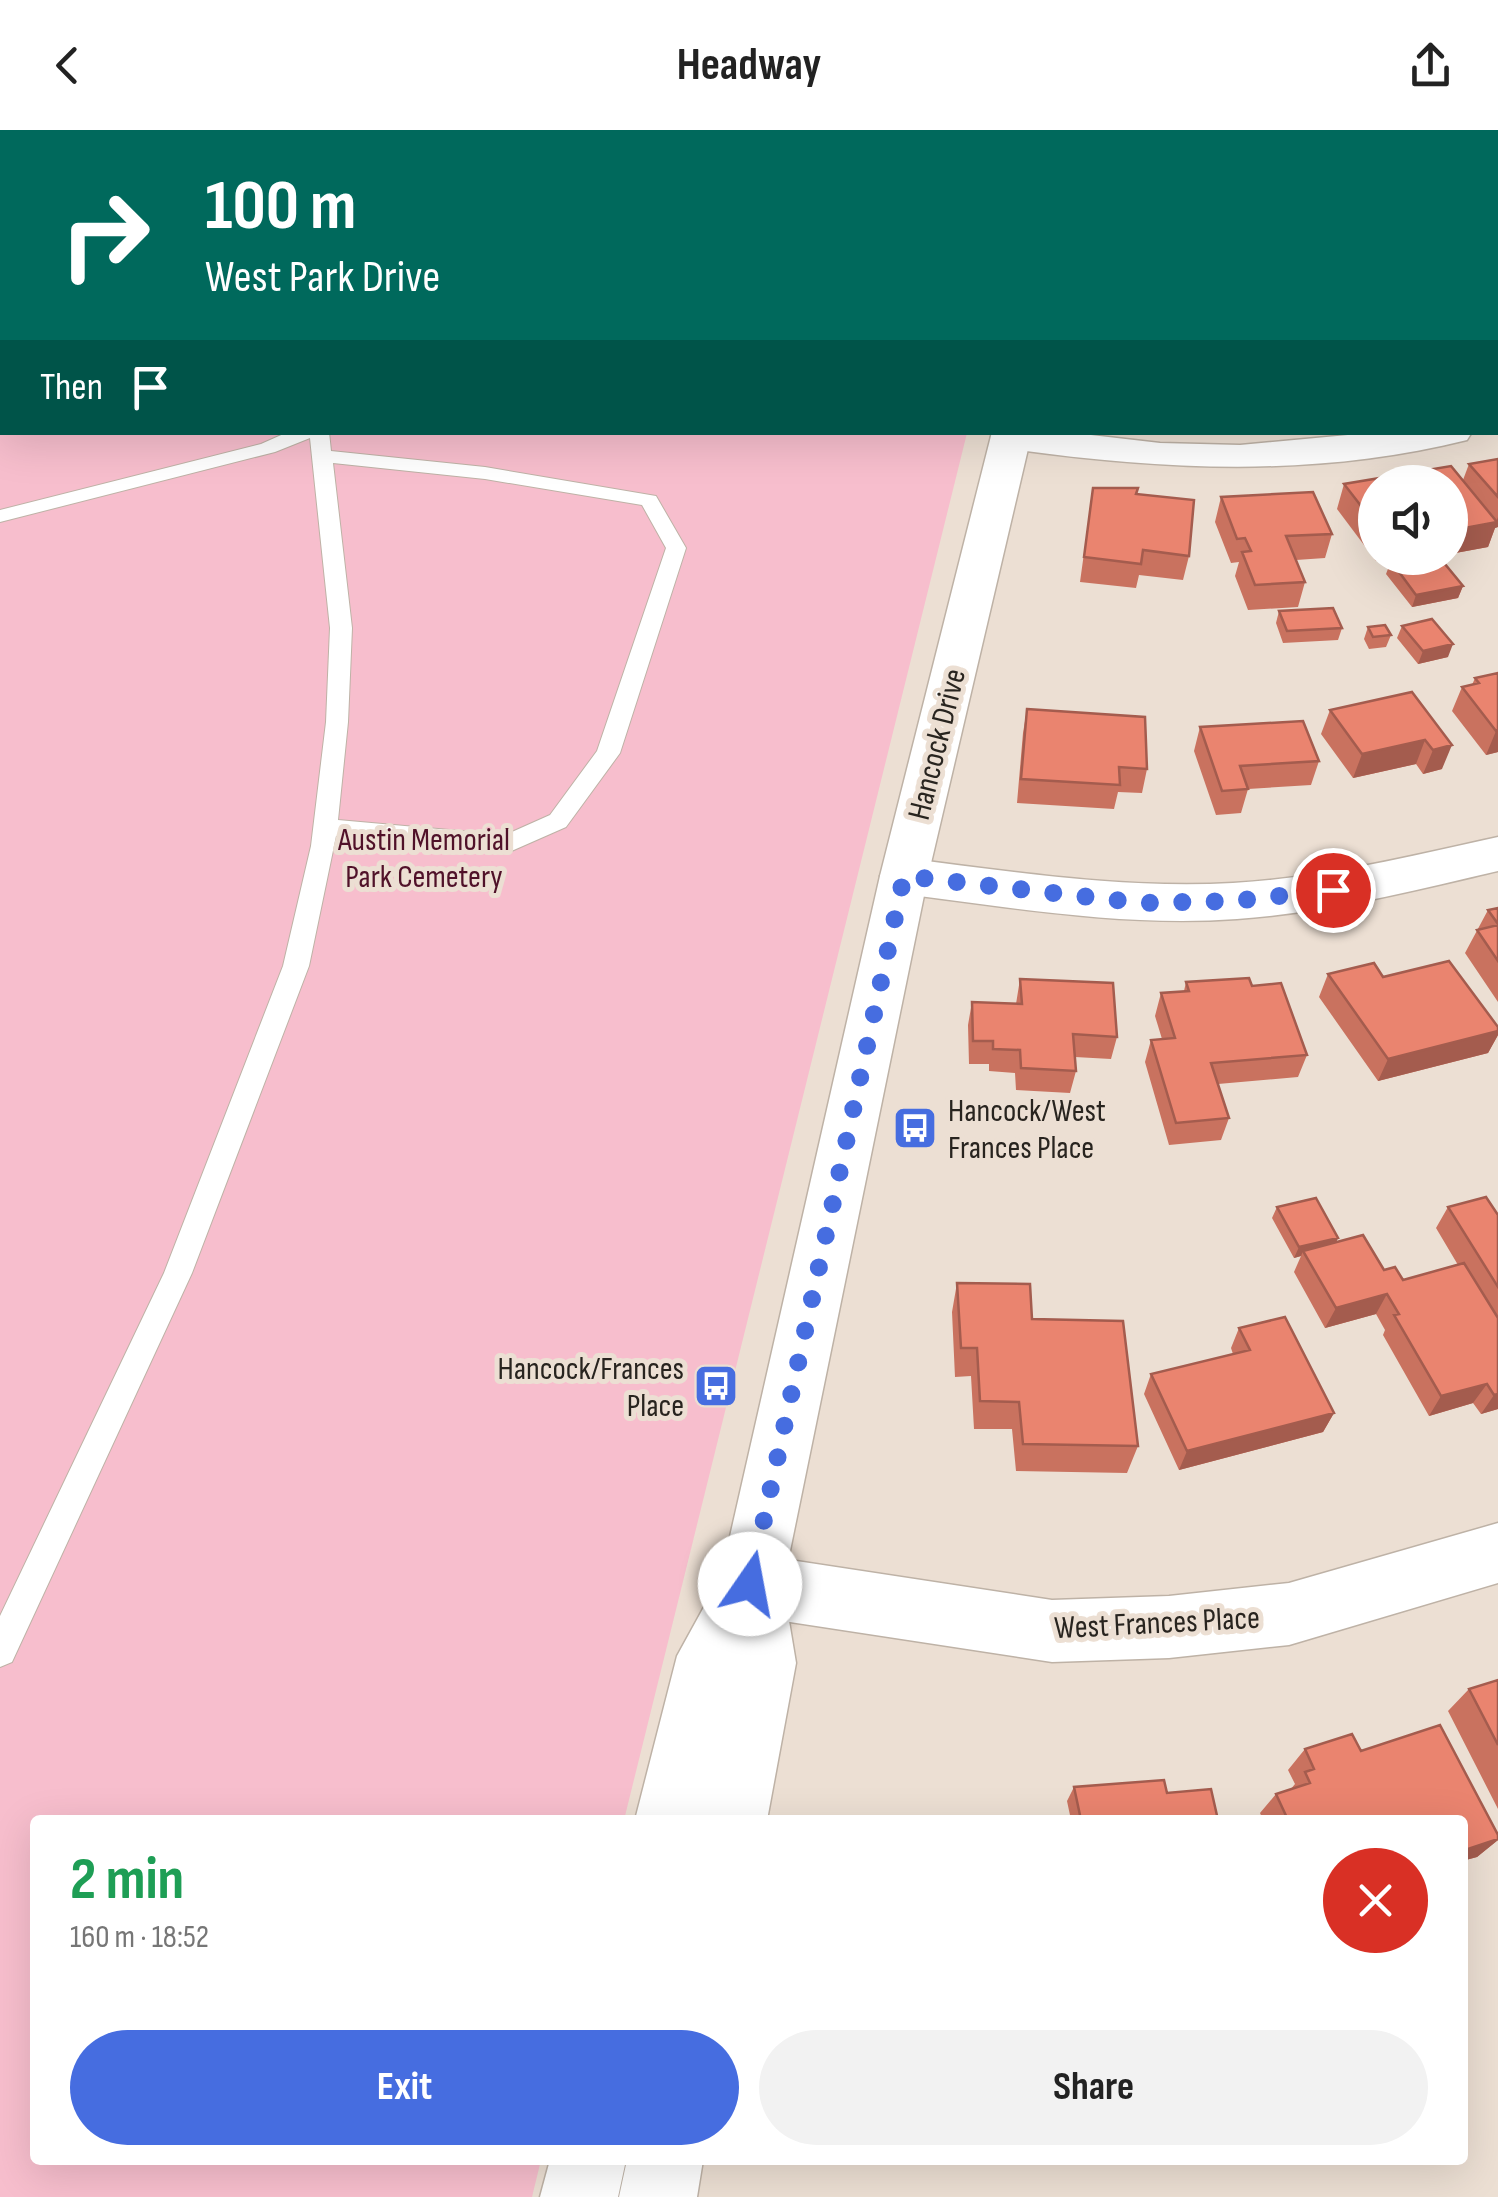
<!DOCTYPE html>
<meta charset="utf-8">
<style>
:root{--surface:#fff;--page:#f2f2f2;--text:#222;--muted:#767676;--accent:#466de0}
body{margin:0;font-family:"Sofia Sans Condensed",sans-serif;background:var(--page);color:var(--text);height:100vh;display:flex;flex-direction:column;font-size:38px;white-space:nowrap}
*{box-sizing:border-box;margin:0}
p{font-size:32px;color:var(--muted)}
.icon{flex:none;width:55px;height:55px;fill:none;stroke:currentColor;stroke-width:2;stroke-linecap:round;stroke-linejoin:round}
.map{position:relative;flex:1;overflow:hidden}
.side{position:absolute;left:30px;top:1685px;width:1438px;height:350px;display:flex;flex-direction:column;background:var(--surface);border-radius:10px;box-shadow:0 10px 40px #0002}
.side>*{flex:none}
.top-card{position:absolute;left:0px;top:0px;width:1500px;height:305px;box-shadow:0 10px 40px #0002;background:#00695c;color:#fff;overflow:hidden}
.tools{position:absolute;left:1358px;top:335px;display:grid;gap:20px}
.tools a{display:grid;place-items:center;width:110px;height:110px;border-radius:50%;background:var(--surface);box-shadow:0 10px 40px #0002;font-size:50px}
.pin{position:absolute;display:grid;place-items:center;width:85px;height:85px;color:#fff;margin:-42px;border:5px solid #fff;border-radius:50%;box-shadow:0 2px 10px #0007}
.me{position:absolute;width:110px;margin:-55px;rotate:12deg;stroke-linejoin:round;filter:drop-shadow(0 0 8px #0008)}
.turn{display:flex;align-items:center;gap:35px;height:210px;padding:0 40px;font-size:45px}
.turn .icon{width:130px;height:130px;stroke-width:2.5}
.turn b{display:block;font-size:70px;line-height:85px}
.then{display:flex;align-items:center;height:95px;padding:0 40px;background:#0003;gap:20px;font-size:38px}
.round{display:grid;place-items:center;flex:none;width:105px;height:105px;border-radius:52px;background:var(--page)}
.overview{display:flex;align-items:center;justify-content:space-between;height:170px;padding:0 40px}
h1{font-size:60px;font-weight:700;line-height:75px;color:#1e9e55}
.primary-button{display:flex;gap:20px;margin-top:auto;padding:20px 40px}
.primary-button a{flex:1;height:115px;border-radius:60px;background:var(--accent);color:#fff;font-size:40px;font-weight:700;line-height:115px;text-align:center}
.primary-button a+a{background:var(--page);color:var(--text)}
header{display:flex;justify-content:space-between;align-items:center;height:130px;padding:0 40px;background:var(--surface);font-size:45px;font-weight:700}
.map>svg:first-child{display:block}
.green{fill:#f7becd}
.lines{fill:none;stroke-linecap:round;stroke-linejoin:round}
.lane-casing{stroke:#beb2a6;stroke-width:2}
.street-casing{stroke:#beb2a6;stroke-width:3}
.secondary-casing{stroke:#beb2a6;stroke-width:3}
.lane{fill:#fff;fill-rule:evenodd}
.street{fill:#fff;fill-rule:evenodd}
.secondary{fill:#fff;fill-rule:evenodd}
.wall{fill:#c9725f}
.shaded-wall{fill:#a45c4e}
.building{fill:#ea846f;stroke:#a45c4e;stroke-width:2.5}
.route{stroke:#466de0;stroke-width:18;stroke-dasharray:0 32.4}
.labels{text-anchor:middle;stroke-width:10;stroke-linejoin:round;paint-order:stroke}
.street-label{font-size:32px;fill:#28241f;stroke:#ecdfd3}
.park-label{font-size:32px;fill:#501129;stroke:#ecdfd3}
.poi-label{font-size:32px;fill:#28241f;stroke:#ecdfd3;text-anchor:start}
</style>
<header><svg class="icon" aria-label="back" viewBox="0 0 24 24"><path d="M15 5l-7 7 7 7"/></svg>Headway<svg class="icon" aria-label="share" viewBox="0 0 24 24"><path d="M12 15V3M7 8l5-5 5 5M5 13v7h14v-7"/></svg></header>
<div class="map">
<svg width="1498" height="2067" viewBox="0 0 1498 2067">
<rect width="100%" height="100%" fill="#ecdfd3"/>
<path class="green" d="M0,0H1041L2,2V302L967,303L624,1690H35V2030H541L532,2067H0Z"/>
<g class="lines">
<defs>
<path id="lane" d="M288,302H329L331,321L485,337L656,366L686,418L620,623L566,697L507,723L336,706L309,836L192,1143L12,1532L0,1537V1486L164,1143L283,836L311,716L326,592L330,498L310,308L275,322L0,392V380L261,314ZM333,333L485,349L642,375L666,418L597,621L550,685L505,705L338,690L348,592L352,498Z"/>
<path id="street" d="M994,302H1065L1160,313L1240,315L1380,302H1472L1467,310C1315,348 1164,340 1011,319L997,315L991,307Z
M1498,707V741C1412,761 1325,783 1237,789C1125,797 1014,778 904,764L887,759L880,746L887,733L904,728C1013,742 1123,759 1233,753C1323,748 1411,726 1498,707Z
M1498,1393V1453L1289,1515L1169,1528L1052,1532L751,1486L728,1477L719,1455L728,1433L751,1424L1052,1470L1169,1466L1289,1453Z"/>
<path id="secondary" d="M1068,0H1100V2H1068Z
M992,302H1032L928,746L783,1455L796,1533L767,1690H635L677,1526L721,1446L880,746Z
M550,2030H626L618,2067H540Z
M627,2030H703L697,2067H619Z"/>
</defs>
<use href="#lane" class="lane-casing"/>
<use href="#street" class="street-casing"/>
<use href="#secondary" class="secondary-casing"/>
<use href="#lane" class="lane"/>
<use href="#street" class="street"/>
<use href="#secondary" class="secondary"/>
</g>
<path class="wall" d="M1498,329V397L1495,398L1488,417L1450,424V352H1375V428H1397L1376,431L1337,379L1344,354L1451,336L1463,350L1469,334Z
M1093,358L1136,364L1189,426L1183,450L1139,445L1136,458L1080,452Z
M1221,367L1332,404L1325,428L1296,430L1305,452L1298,477L1248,480L1235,446L1239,432L1231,433L1215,392Z
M1391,431L1463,456L1458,468L1412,477L1386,444Z
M1279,481L1342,498L1338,510L1283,513L1276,493Z
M1402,496L1448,527L1418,534L1397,508Z
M1368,497L1391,505L1386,517L1369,519L1364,509Z
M1498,543V622L1486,625L1452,581L1462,557L1472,555L1475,548Z
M1412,562L1442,639L1423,644L1416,634L1353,648L1321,604L1330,580Z
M1027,579L1147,639L1142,663L1118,662L1114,679L1017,673L1023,603Z
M1200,597L1319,631L1311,655L1248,659L1241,683L1216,685L1194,621Z
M1498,778V872L1465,823L1488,780Z
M1328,844L1383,847L1498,897V905L1488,923L1378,951L1319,867Z
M1020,849L1117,907L1111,929L1075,927L1076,941L1070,963L1016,960L1015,943L989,941V934H969L968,895L972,872L1016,874Z
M1186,852L1252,856L1307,925L1298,947L1218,954L1229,988L1221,1010L1169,1015L1145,932L1151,910L1162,909L1155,886L1161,863L1184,861Z
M1277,1077L1338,1108L1336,1112L1403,1150L1458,1135L1436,1098L1448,1077L1498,1085V1279L1481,1284L1473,1273L1429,1286L1383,1205L1385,1200L1376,1184L1325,1198L1294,1142L1301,1126L1294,1128L1272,1088Z
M957,1153L1032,1189L1138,1316L1127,1343L1016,1341L1012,1299H974L971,1246L955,1247L952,1182Z
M1239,1198L1334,1283L1323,1302L1179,1340L1144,1264L1151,1244L1233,1224L1231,1218Z
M1498,1550V1679L1448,1581L1469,1559Z
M1440,1595L1498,1705V1710L1477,1727L1462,1731V1690H1263L1260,1683L1276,1664L1290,1660L1295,1654L1288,1640L1305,1619L1352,1604L1361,1621Z
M1074,1657L1167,1663L1218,1690H1071L1067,1671Z"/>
<path class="shaded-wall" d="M1498,387V397L1495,398L1488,417L1450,424V410L1454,400L1496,392Z
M1377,428H1397L1376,431Z
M1463,456L1458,468L1412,477L1416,465Z
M1453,514L1448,527L1418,534L1423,521Z
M1498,600V622L1486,625L1496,601Z
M1425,610L1416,634L1353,648L1362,624Z
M1452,615L1442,639L1423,644L1433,620Z
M1498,901V905L1488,923L1378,951L1388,929Z
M1338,1108L1333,1119L1303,1121L1301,1126L1294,1128L1299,1117Z
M1387,1164L1376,1184L1325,1198L1336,1178Z
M1487,1254L1473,1273L1429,1286L1441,1266Z
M1498,1264V1279L1481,1284L1494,1265Z
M1334,1283L1323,1302L1179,1340L1187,1321Z
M1498,1710L1477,1727L1462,1731V1721Z"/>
<path class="building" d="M1498,329V367L1469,334Z
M1451,336L1497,392L1454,400L1450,396V352H1375V394L1344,354Z
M1093,358H1138L1136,364L1194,370L1189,426L1143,420L1141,434L1084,427Z
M1313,362L1332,404L1286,406L1305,452L1255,455L1242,422L1251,421L1245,408L1237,409L1221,367Z
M1412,428H1440L1463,456L1416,465L1391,431Z
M1333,478L1342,498L1287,501L1279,481Z
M1432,489L1453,514L1423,521L1402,496Z
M1385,495L1391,505L1373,507L1368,497Z
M1498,543V600L1496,601L1462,557L1479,553L1475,548Z
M1412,562L1452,615L1433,620L1425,610L1362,624L1330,580Z
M1027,579L1145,587L1147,639L1119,637L1120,655L1021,649Z
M1303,591L1319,631L1240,636L1248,659L1222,661L1200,597Z
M1498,778V794L1488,780Z
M1498,795V831L1477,800Z
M1449,831L1498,897V901L1388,929L1328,844L1374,833L1383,847Z
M1249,848L1252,856L1281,853L1307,925L1211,933L1229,988L1176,993L1151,910L1175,908L1161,863L1189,861L1186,852Z
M1020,849L1113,853L1117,907L1073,904L1076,941L1021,938L1020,920L993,919V911H973L972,872L1022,874Z
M1486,1067L1498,1085V1157L1448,1077Z
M1316,1068L1338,1108L1299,1117L1277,1077Z
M1363,1105L1384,1140L1395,1137L1403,1150L1464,1133L1498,1188V1264L1494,1265L1487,1254L1441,1266L1394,1185L1399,1184L1387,1164L1336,1178L1303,1121Z
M957,1153L1030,1154L1032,1189L1123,1191L1138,1316L1023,1314L1019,1272L980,1271L977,1218H961Z
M1285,1187L1334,1283L1187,1321L1151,1244L1250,1220L1239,1198Z
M1498,1550V1615L1469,1559Z
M1440,1595L1498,1705V1709L1462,1721V1690H1288L1276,1664L1310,1653L1305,1642L1314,1639L1305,1619L1352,1604L1361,1621Z
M1164,1650L1167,1663L1211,1659L1218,1690H1081L1074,1657Z"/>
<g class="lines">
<path class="route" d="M750,1454L904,746L1142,773L1234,771L1333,760"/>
</g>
<defs>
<symbol id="bus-square" viewBox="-11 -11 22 22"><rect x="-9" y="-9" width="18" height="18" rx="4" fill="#466de0" stroke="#ecdfd3"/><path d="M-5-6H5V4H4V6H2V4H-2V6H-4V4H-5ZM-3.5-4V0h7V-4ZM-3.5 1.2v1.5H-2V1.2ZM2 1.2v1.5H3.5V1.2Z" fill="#fff"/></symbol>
</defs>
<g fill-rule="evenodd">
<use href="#bus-square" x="890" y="973" width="50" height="50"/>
<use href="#bus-square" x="691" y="1231" width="50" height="50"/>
</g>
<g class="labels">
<g class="street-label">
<text transform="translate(936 614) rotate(-76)" y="11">Hancock Drive</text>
<text transform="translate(1157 1492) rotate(-3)" y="11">West Frances Place</text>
</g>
<g class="park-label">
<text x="424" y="720">Austin Memorial<tspan x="424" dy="37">Park Cemetery</tspan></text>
</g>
<g class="poi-label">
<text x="948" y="991">Hancock/West<tspan x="948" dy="37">Frances Place</tspan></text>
<text x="684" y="1249" text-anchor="end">Hancock/Frances<tspan x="684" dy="37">Place</tspan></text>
</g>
</g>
</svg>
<div class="tools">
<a><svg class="icon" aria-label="sound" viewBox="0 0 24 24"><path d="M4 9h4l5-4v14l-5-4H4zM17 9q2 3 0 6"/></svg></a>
</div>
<div class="pin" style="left:1333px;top:760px;background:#d93025"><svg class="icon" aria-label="arrive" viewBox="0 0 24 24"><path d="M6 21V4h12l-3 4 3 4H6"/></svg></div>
<svg class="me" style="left:750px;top:1454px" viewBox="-20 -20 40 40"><circle r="19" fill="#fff"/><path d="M0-13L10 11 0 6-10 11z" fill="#466de0"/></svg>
<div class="top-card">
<div class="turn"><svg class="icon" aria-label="right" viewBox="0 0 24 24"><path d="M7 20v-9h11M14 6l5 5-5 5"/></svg><div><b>100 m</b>West Park Drive</div></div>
<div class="then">Then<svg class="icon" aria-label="arrive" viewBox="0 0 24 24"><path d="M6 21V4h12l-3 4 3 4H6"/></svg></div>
</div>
<section class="side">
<div class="overview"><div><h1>2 min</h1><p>160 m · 18:52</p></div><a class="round" style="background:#d93025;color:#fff"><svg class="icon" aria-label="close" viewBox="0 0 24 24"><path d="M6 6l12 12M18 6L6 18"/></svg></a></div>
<div class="primary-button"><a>Exit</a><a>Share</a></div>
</section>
</div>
